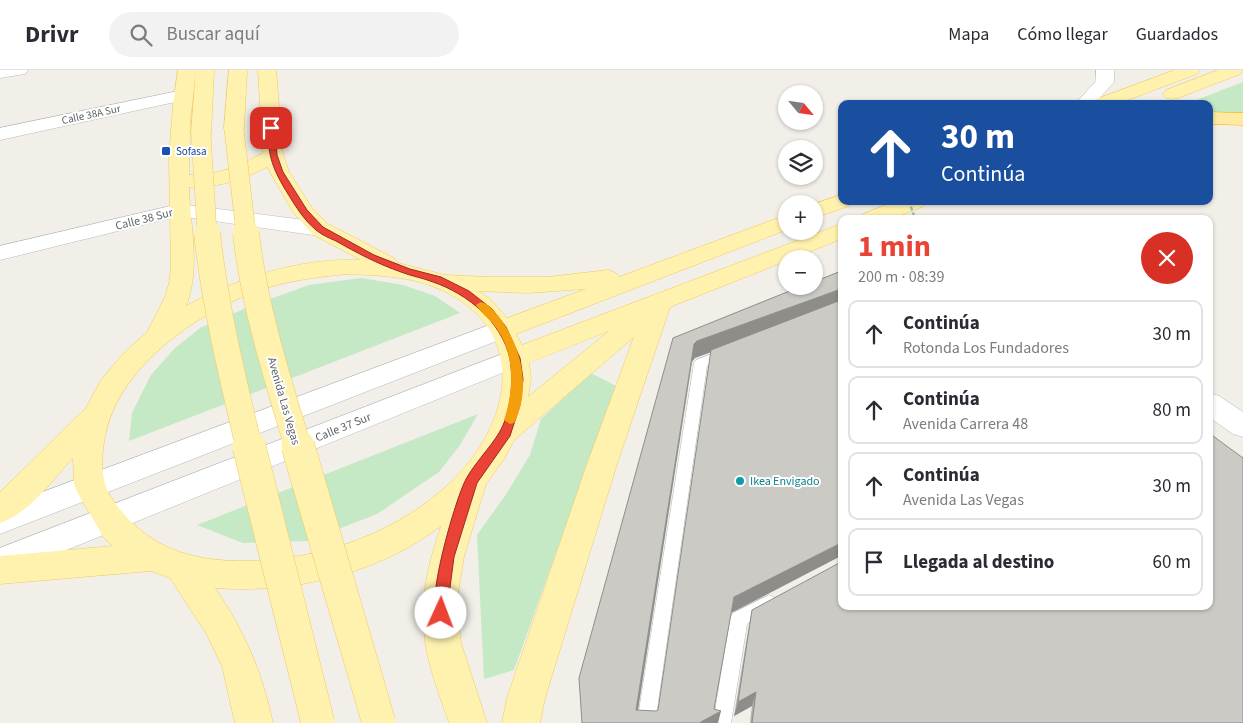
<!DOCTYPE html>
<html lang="es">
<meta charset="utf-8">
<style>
:root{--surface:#fff;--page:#f2f2f3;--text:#2b2b33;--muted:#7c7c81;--line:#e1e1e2;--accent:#ea4335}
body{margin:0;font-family:"Source Sans 3",sans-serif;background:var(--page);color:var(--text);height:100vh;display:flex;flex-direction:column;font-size:19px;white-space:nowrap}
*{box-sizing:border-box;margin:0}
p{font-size:16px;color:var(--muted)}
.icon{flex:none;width:28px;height:28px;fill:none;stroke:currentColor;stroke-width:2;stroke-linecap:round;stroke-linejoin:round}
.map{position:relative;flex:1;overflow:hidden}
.details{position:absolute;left:838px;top:145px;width:375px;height:395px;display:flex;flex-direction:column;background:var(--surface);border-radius:10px;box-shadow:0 1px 4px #0004}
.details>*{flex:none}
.top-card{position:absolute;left:838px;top:30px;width:375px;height:105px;border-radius:10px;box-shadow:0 1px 4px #0004;background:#1a4fa0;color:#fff;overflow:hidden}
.needle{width:32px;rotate:119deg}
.fabs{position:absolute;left:778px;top:15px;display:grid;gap:10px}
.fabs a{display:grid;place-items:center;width:45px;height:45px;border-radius:50%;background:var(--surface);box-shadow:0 1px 4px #0004;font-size:25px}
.pin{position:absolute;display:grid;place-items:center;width:42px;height:42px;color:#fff;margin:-21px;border-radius:10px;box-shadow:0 2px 8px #0006}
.me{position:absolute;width:55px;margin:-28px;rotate:2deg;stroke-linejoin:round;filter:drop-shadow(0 0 4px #0008)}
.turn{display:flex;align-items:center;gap:18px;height:105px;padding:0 20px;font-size:22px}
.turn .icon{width:65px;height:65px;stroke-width:2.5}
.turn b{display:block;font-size:35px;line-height:42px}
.round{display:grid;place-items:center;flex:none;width:52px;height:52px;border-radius:26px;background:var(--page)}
.summary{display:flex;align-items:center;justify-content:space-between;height:85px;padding:0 20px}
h1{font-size:30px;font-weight:700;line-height:38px;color:var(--accent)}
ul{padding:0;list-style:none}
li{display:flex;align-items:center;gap:15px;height:68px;margin:0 10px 8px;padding:0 10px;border:2px solid var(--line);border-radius:10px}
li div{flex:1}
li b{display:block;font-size:19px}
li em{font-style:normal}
header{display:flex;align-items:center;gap:30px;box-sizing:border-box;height:70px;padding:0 25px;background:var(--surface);border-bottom:1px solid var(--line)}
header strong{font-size:24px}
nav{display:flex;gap:28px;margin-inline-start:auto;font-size:18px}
.search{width:350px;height:45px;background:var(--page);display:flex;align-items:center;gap:12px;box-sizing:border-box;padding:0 18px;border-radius:28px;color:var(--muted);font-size:19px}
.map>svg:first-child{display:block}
.green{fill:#c5e8c5}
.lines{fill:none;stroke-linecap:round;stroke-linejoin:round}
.service-casing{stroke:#b5b8bc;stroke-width:1}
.minor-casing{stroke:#b5b8bc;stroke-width:1}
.tertiary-casing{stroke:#b5b8bc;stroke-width:1}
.secondary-casing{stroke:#b6babf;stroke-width:1}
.primary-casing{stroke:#f2c960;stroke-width:1}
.trunk-casing{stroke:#f9ab00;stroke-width:1}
.service{fill:#fff;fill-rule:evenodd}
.minor{fill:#fff;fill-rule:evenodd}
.tertiary{fill:#fff;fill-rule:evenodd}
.secondary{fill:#fff;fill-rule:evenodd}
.primary{fill:#fff2af;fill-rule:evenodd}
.trunk{fill:#feeaa1;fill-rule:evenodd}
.primary-bridge-far2-casing{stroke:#f2c960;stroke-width:20;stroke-linecap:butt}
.primary-bridge-far1-casing{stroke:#f2c960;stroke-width:27;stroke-linecap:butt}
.primary-bridge-casing{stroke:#f2c960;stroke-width:34;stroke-linecap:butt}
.path-bridge{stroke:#9cc7a9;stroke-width:2.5;stroke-dasharray:4 2;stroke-linecap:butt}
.primary-bridge-far2{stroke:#fff2af;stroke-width:19}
.primary-bridge-far1{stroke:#fff2af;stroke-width:26}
.primary-bridge{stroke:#fff2af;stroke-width:33}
.wall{fill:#afaea9}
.shaded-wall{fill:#8f8d8a}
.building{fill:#cccac5;stroke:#8f8d8a}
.route{fill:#ea4335;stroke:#982c22}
.slow{fill:#f59e0b}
.transit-dot{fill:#1a4fb4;stroke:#fff;stroke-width:2}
.culture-dot{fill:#0f9aa8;stroke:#fff;stroke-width:2}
.labels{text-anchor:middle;stroke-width:4;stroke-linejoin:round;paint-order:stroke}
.far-street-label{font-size:11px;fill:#5f6368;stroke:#fff}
.far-transit-label{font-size:11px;fill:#164399;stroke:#fff;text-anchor:start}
.street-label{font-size:12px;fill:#5f6368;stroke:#fff}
.culture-label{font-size:12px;fill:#0d838f;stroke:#fff;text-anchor:start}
</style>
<header>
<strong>Drivr</strong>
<div class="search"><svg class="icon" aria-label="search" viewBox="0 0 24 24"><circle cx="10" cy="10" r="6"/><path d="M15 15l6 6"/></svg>Buscar aquí</div>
<nav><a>Mapa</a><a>Cómo llegar</a><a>Guardados</a></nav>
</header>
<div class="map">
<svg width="1243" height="653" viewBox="0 0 1243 653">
<rect width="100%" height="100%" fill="#f1efe8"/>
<path class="green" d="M1243,12V45L1209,44V34H1186Z
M361,208L403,215L435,226L460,243L129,371L132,343L151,305L174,279L200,258L253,235L309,215Z
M591,303L616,316L514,600L484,609L477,465L507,423L530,385L541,349Z
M478,344L460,375L439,402L377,444L307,471L243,473L197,455Z"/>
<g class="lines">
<defs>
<path id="service" d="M727,278L732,280L734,283L732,286L707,296L655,653H637L694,293L696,290Z
M769,525L775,528L778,533L775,538L747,554L731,653H713L730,549L733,543Z"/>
<path id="minor" d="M0,0H28L25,4L0,8Z
M1096,0H1114V12L1094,34H1075L1096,11Z
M1209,323L1219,326L1243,342V367L1233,364L1209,347Z"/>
<path id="tertiary" d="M183,20L189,21L192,25L189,29L0,70V58Z
M503,250L512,253L516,259L512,265L0,464V438Z"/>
<path id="secondary" d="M179,134L320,152L328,154L331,159L328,164L320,166L179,146L0,190V176Z
M515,279L524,282L528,288L524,294L0,507V478Z"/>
<path id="primary" d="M178,0H196L190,53L189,105C216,106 239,96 263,83L258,0H276L283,85L289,102L312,138L328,154L394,188L398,193L445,205L489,207H548L608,200L616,203L619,207L786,145V160L516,264L522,275L841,154V169L791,189H786V191L670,237L617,394L545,628L540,653H502L507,628L587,394L634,267L514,370L504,389L486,414L464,486L458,523L457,542L461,573L487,653H449C439,623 426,592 424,561C420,525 430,489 441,456C377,504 294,524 215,518C245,562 262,602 273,653H235L222,596L206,563L170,508L151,501L0,514V486L113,476L104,468L77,422L74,414L73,388C52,410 30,443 0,453V422L86,338L101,310L123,284L147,262L164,229L169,214L171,198L169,88L173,35ZM267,97L293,142L312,164L361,190C300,188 239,207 186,236C201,198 190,157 189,117C217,118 243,110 267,97ZM346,204C375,205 405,206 432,216C529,254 516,347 453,410C400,462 324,489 250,491C192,492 147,479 113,430C99,411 101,384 106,362C121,294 202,239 266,218C292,210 319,207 346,204ZM586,219L507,248L490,229L478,221L528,223ZM609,261L528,327L531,309L529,293Z
M196,0H214L211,64L208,68L201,70L194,68L191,64Z
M229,0H247L244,59L241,63L234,65L227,63L224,59Z
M1175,0H1200L1197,4L1117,34H1091L1094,30Z
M1218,0H1243L1240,4L1178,28L1172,29L1166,28L1163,24L1166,20Z
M841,125V131H851L849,136L814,148V134Z
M896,131H926L924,136L891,149H860L863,144Z"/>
<path id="trunk" d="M1209,42L1243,43V55L1209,54Z"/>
</defs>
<use href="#service" class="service-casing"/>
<use href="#minor" class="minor-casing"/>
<use href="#tertiary" class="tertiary-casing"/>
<use href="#secondary" class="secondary-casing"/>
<use href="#primary" class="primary-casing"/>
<use href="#trunk" class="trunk-casing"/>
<use href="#service" class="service"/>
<use href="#minor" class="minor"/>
<use href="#tertiary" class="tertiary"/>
<use href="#secondary" class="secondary"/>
<use href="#primary" class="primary"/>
<use href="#trunk" class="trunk"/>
<defs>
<path id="primary-bridge-far2" d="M234,59L246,164
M201,64L207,164"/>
<path id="primary-bridge-far1" d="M207,163C215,236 232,306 249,377
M246,163C254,236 277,307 298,377"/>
<path id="primary-bridge" d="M249,376L318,653
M298,376L379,653"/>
</defs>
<use href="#primary-bridge-far2" class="primary-bridge-far2-casing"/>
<use href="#primary-bridge-far1" class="primary-bridge-far1-casing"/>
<use href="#primary-bridge" class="primary-bridge-casing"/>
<path class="path-bridge" d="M909,131L915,149"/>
<use href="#primary-bridge-far2" class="primary-bridge-far2"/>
<use href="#primary-bridge-far1" class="primary-bridge-far1"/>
<use href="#primary-bridge" class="primary-bridge"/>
</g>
<path class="wall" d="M752,540L1243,653H750L752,636L734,646L749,555Z"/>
<path class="shaded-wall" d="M841,219V235L695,288L692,292L636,653V640L694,274L697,271Z
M841,473V486L731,543L734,527Z
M756,622L752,636L734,646L738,632Z
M721,641L718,653H699Z"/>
<path class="building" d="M841,201V219L697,271L694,274L636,640L656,641L658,640L711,280L841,230V473L734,527L714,639L721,641L699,653H582L579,608L673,268L802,216H814V212Z
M1209,363L1243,388V653H752L756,622L738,632L752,540L841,492V536H1209Z"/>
<path class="route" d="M271,55L275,58L277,85L283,102L307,140L323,157L374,185L410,199L441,207L469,221L492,239L506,257L520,288L523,309L520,335L510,366L477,413L454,487L446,548L441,550L436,548C427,528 455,430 466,409C475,393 489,379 499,363C511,343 514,312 510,289C502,252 468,224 433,212C423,208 411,206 401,202C378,194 357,183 336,171C329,168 322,165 316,160C304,150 296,137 288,124C272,98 269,88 267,58Z"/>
<path class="slow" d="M481,232C489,234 494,241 499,247C521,275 532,319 514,353L510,354L504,350C514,320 515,285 497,259C491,250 482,244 476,235Z"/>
<rect class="transit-dot" x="161" y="76" width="10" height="10" rx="2.5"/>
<circle class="culture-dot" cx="740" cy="411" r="5"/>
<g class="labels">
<g class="far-street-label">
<text transform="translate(91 44) rotate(-12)" y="4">Calle 38A Sur</text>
</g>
<g class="far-transit-label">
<text x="176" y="85">Sofasa</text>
</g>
<g class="street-label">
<text transform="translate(144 149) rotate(-14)" y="4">Calle 38 Sur</text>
<text transform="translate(284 331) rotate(74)" y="4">Avenida Las Vegas</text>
<text transform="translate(343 357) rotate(-22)" y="4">Calle 37 Sur</text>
</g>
<g class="culture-label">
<text x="750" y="415">Ikea Envigado</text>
</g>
</g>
</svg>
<div class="fabs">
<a><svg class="needle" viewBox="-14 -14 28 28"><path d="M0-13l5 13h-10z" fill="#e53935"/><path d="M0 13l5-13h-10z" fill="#7c7c81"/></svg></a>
<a><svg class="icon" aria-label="layers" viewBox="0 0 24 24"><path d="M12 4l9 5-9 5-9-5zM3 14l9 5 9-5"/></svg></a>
<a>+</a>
<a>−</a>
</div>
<div class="pin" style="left:271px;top:58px;background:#d93025"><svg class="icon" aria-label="arrive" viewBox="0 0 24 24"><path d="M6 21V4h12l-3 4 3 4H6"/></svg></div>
<svg class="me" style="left:441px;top:543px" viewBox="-20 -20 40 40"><circle r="19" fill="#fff"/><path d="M0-13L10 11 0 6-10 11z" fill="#ea4335"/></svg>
<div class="top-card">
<div class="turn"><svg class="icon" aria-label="ahead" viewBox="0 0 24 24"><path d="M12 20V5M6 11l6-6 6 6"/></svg><div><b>30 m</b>Continúa</div></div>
</div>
<section class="details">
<div class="summary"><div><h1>1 min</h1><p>200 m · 08:39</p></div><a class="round" style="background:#d93025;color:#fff"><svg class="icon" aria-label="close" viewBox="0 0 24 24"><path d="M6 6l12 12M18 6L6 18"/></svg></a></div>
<ul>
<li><svg class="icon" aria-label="ahead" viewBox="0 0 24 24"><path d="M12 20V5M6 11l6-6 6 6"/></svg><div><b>Continúa</b><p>Rotonda Los Fundadores</p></div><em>30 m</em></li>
<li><svg class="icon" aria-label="ahead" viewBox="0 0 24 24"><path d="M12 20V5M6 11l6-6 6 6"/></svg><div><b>Continúa</b><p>Avenida Carrera 48</p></div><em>80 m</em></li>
<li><svg class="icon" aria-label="ahead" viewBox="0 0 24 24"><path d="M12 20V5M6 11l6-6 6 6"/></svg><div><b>Continúa</b><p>Avenida Las Vegas</p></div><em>30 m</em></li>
<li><svg class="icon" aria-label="arrive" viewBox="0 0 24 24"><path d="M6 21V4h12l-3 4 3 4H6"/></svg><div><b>Llegada al destino</b></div><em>60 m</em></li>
</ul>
</section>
</div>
